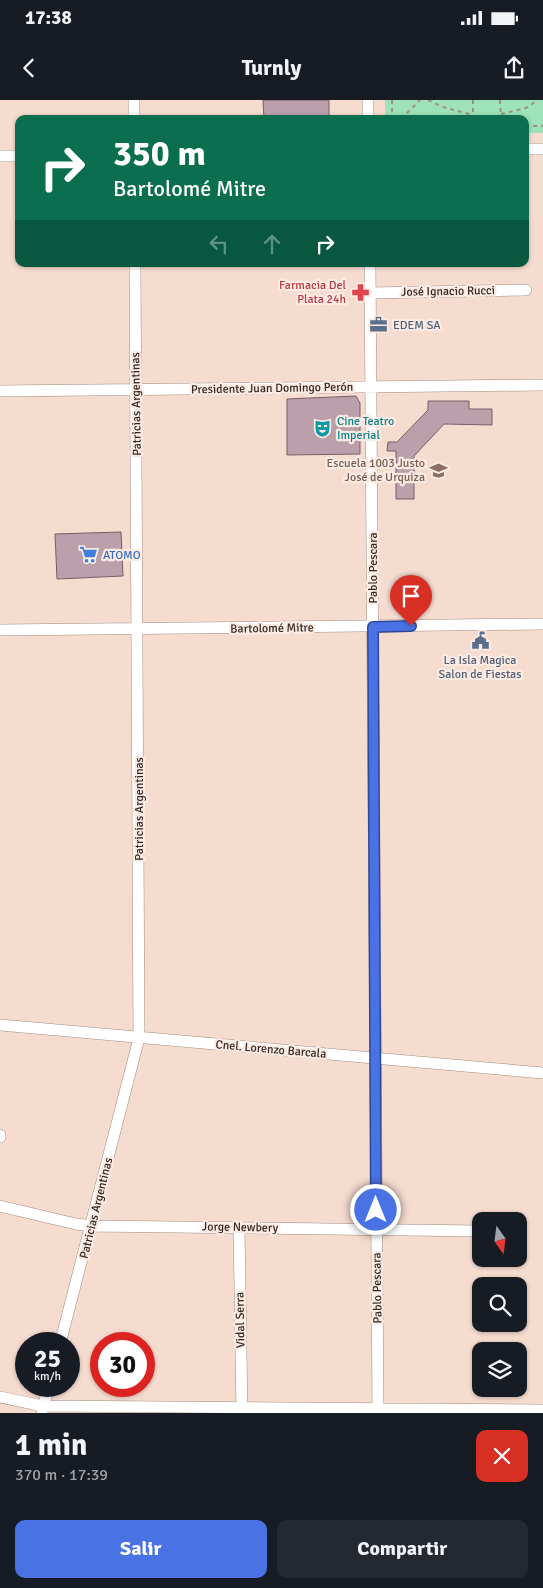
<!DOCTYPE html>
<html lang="es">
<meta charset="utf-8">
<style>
:root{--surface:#171b24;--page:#242831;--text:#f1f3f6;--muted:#9ea1a6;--accent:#4972e5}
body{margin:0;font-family:Signika,sans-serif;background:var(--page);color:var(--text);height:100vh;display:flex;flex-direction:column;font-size:19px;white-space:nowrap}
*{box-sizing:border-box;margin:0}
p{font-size:16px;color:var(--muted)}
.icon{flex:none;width:28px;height:28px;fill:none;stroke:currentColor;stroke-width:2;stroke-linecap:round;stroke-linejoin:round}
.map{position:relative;height:1313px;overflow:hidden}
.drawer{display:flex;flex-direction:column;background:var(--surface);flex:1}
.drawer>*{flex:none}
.hud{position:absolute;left:15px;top:15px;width:514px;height:152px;border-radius:10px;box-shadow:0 1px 4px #0004;background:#0b6e4f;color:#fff;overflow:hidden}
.needle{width:32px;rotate:166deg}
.buttons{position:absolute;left:472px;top:1112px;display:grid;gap:10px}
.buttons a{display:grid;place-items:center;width:55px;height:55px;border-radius:10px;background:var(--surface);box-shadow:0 1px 4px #0004;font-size:25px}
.speed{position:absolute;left:15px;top:1232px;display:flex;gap:10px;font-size:25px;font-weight:700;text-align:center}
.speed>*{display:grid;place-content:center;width:65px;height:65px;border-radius:50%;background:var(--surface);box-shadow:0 1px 4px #0004;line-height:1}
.speed small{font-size:12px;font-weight:400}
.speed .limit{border:8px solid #d22;background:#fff;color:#111}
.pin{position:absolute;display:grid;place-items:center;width:42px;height:42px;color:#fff;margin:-51px -21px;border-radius:50% 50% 50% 0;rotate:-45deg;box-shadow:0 0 5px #0007}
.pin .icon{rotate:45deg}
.me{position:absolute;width:55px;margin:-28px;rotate:0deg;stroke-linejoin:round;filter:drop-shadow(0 0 4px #0008)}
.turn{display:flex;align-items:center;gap:18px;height:105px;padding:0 15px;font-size:22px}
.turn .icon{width:65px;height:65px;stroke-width:2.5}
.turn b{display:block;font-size:35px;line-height:42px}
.lanes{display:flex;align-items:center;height:48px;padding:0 15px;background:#0003;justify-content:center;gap:25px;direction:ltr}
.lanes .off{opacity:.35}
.round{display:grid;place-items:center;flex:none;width:52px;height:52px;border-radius:10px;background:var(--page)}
.head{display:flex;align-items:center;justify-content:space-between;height:85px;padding:0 15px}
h1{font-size:30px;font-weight:700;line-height:38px}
.button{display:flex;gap:10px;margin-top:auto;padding:10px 15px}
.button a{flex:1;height:58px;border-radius:10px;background:var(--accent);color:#fff;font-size:20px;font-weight:700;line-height:58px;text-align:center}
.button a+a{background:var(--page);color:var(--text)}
.status{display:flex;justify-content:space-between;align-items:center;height:35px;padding:0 25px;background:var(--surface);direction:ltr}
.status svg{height:14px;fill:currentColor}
header{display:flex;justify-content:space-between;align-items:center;height:65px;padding:0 15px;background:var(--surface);font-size:22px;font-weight:700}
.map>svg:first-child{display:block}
.green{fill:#9de2b9}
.building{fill:#bba0ab;stroke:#765e68}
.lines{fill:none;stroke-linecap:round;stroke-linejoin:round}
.minor-casing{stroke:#a48b80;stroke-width:12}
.path{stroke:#a18e85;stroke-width:2;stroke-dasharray:4 4;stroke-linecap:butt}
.minor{stroke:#fff;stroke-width:11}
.route-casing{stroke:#2f4a95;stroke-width:12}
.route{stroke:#4972e5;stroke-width:9}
.labels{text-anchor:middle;stroke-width:4.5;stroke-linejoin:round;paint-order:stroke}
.health-label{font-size:12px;fill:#be3a42;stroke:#fbebe3;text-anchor:end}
.street-label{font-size:12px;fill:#312722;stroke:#fbebe3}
.service-label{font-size:12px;fill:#4e5e75;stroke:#fbebe3;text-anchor:start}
.culture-label{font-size:12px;fill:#0d838f;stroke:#fbebe3;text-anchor:start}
.education-label{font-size:12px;fill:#785e54;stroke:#fbebe3;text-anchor:end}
.shop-label{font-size:12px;fill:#366cbe;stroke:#fbebe3;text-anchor:start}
</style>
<div class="status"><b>17:38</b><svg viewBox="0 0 49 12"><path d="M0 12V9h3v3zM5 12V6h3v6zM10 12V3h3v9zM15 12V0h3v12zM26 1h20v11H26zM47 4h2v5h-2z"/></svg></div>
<header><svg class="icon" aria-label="back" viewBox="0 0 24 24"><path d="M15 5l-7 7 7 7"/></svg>Turnly<svg class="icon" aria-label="share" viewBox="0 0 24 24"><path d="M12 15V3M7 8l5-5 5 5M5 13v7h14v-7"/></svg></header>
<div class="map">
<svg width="543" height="1313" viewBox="0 0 543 1313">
<rect width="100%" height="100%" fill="#f6dbcf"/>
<path class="green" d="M385,0H543V33H525V19H385Z"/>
<path class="building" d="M263,0H329V19H264Z
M356,296L360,303V354L287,355V299Z
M428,301H469V309H492V325L444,324L414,356V399H396V351H387L388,342H397L428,310Z
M121,432L123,476L57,479L55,434Z"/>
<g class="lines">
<defs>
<path id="minor" d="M134,0V19
M368,19V0
M525,49H543
M0,56H19
M370,164L378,1313
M370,193L526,190
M0,291L543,285
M0,530L543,524
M0,925L543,973
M0,1037V1035
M0,1106L76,1124L92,1126L481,1131
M239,1127L242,1313
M60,1244L139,938L135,164
M0,1297L43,1306L543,1310
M42,1311L49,1286"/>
</defs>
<use href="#minor" class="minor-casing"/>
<path class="path" d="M392,0V19
M428,0L443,7L473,15
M473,0V19
M500,0L501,19
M501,14L526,8L538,0
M401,19L420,0
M525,26H543"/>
<use href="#minor" class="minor"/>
</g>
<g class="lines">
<defs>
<path id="route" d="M376,1110L373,527L411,526"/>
</defs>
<use href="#route" class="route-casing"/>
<use href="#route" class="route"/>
</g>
<defs>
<symbol id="pharmacy-bare" viewBox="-9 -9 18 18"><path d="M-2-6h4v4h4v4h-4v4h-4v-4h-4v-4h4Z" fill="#e0444e" stroke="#fbebe3" stroke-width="2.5" paint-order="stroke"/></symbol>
<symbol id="office-bare" viewBox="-9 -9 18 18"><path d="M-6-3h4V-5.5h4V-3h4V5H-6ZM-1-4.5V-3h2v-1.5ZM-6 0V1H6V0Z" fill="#5c6f8a" stroke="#fbebe3" stroke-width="2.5" paint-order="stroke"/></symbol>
<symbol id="theatre-bare" viewBox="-9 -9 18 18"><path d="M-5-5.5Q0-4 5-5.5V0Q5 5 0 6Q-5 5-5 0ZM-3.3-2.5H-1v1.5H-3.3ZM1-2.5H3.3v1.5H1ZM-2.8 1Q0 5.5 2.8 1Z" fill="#0f9aa8" stroke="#fbebe3" stroke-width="2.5" paint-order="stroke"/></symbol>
<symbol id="school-bare" viewBox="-9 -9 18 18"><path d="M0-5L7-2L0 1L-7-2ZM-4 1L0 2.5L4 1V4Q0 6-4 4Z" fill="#8d6e63" stroke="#fbebe3" stroke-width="2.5" paint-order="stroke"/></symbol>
<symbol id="supermarket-bare" viewBox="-9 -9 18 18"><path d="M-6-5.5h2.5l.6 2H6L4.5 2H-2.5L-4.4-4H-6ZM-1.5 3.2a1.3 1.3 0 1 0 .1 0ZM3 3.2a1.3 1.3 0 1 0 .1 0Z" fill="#3f7fe0" stroke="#fbebe3" stroke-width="2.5" paint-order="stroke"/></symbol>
<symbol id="civic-bare" viewBox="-9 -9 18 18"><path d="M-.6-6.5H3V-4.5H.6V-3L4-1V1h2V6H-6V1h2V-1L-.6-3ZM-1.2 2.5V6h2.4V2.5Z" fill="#5c6f8a" stroke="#fbebe3" stroke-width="2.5" paint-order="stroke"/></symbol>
</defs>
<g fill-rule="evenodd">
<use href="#pharmacy-bare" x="348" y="180" width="25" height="25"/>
<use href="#office-bare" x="366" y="212" width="25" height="25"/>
<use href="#theatre-bare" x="310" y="316" width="25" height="25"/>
<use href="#school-bare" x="426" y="358" width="25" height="25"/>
<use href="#supermarket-bare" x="76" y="442" width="25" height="25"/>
<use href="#civic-bare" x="468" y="528" width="25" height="25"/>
</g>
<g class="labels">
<g class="health-label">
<text x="346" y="189">Farmacia Del<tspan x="346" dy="14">Plata 24h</tspan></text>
</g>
<g class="street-label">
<text transform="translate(448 191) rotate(-1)" y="4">José Ignacio Rucci</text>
<text transform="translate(272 288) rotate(-1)" y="4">Presidente Juan Domingo Perón</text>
<text transform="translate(136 304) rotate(-91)" y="4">Patricias Argentinas</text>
<text transform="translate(373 468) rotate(-90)" y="4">Pablo Pescara</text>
<text transform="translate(272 528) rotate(-1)" y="4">Bartolomé Mitre</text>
<text transform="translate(139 709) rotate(-90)" y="4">Patricias Argentinas</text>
<text transform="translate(271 949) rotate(5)" y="4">Cnel. Lorenzo Barcala</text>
<text transform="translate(96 1108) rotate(-76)" y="4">Patricias Argentinas</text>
<text transform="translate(240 1127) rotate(1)" y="4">Jorge Newbery</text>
<text transform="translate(377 1188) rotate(-91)" y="4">Pablo Pescara</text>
<text transform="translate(240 1220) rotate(-91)" y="4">Vidal Serra</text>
</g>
<g class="service-label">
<text x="393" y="229">EDEM SA</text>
<text x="480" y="564" text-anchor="middle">La Isla Magica<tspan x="480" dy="14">Salon de Fiestas</tspan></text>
</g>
<g class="culture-label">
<text x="337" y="325">Cine Teatro<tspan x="337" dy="14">Imperial</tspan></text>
</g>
<g class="education-label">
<text x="425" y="367">Escuela 1003 Justo<tspan x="425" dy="14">José de Urquiza</tspan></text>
</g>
<g class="shop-label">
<text x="103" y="459">ATOMO</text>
</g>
</g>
</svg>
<div class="buttons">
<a><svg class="needle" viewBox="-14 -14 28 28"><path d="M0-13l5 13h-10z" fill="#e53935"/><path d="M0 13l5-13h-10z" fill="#9ea1a6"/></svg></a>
<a><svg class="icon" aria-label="search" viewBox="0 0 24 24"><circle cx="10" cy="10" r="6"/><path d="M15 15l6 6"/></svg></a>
<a><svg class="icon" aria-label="layers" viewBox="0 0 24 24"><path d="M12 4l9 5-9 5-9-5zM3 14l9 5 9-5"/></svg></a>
</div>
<div class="speed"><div>25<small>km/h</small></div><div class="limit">30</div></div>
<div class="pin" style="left:411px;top:526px;background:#d93025"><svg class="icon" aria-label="arrive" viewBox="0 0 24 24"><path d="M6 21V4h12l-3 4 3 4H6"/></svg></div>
<svg class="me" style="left:376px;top:1110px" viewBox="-20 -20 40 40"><circle r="17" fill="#4972e5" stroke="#fff" stroke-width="3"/><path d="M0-11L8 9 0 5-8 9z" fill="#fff"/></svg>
<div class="hud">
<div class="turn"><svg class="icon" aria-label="right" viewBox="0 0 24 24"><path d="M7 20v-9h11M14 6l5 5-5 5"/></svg><div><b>350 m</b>Bartolomé Mitre</div></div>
<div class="lanes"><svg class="icon off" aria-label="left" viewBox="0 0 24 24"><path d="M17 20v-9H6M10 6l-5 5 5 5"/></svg><svg class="icon off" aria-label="ahead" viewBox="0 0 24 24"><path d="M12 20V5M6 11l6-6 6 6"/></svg><svg class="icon" aria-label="right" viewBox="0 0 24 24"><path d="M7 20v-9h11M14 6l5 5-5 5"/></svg></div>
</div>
</div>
<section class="drawer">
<div class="head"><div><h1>1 min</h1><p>370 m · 17:39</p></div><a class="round" style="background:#d93025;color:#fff"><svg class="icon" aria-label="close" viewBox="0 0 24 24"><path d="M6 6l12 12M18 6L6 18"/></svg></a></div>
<div class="button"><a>Salir</a><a>Compartir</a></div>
</section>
